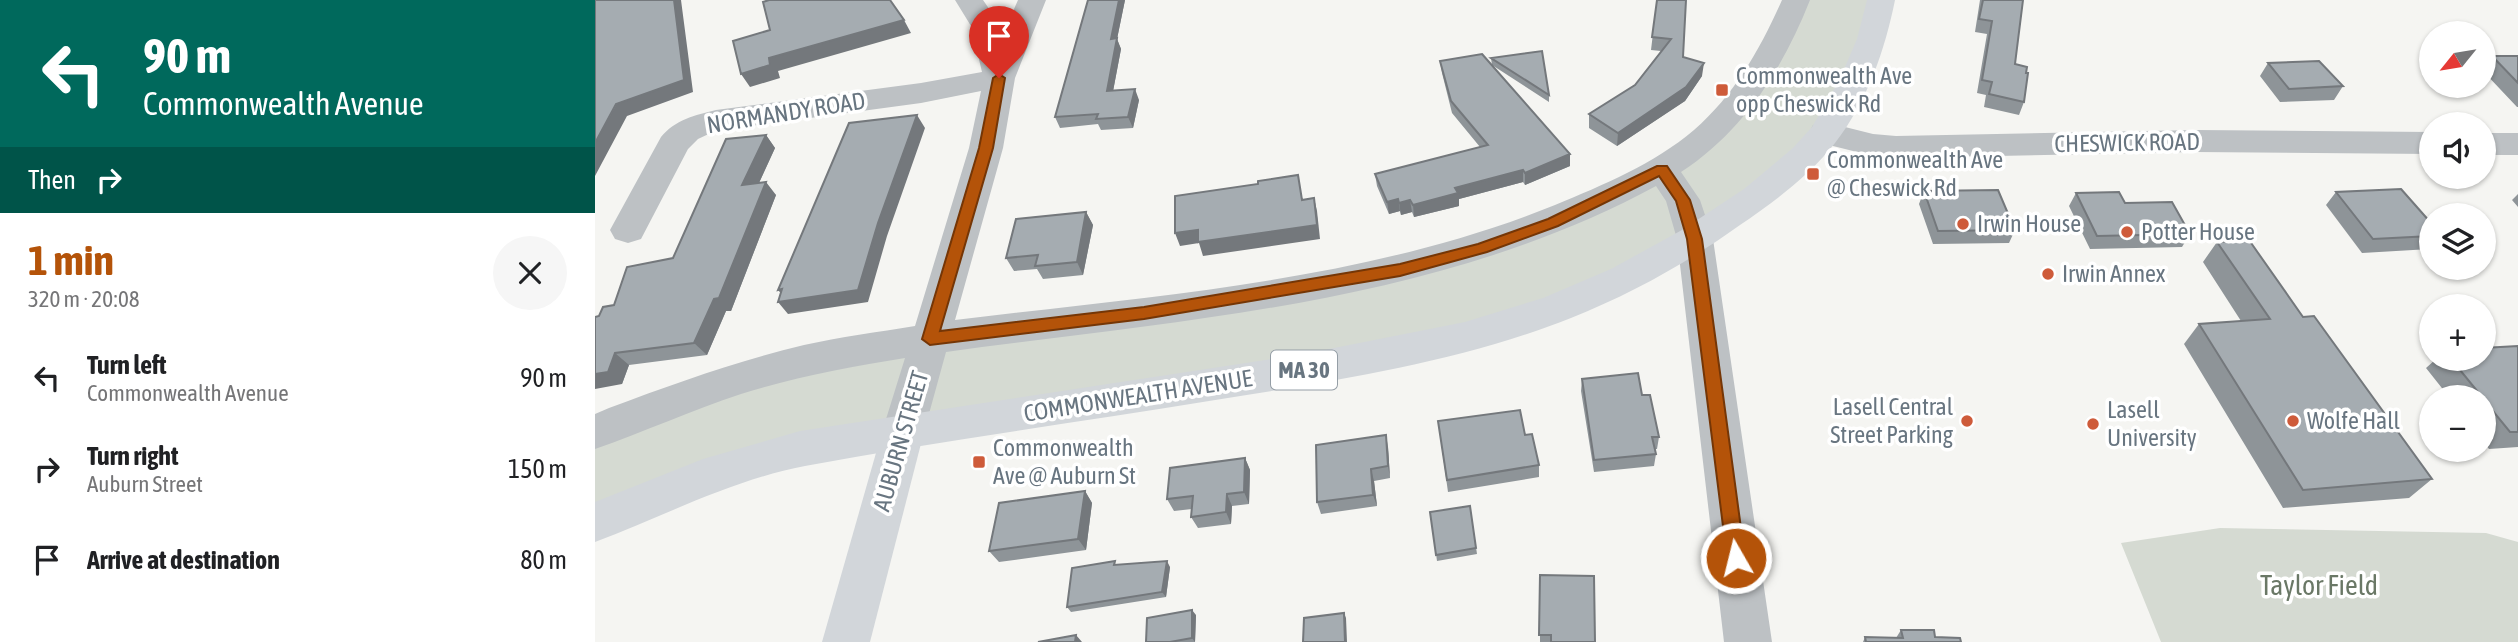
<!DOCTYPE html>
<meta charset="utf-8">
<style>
:root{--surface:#fff;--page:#f6f6f6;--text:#202124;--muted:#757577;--accent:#b45309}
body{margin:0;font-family:"Asap Condensed",sans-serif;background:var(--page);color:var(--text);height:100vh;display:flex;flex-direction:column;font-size:26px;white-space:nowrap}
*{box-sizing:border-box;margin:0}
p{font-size:23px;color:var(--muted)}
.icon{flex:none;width:38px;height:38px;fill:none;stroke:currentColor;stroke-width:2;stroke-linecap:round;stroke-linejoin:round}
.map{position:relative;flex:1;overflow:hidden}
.panel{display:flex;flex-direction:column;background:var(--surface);width:595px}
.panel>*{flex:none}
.top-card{background:#00695c;color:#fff;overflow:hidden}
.needle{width:46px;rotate:240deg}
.buttons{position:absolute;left:1824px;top:21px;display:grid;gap:14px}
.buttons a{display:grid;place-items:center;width:77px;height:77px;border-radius:50%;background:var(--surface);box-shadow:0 2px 5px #0004;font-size:35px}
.pin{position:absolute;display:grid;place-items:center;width:60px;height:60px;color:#fff;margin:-72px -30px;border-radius:50% 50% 50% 0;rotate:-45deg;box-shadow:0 0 7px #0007}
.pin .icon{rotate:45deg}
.me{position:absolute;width:77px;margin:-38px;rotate:352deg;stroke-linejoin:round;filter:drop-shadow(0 0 5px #0008)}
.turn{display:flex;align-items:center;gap:24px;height:147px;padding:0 28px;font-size:32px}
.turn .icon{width:91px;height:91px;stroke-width:2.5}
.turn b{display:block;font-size:49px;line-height:60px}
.then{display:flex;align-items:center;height:66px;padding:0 28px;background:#0003;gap:14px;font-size:26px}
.round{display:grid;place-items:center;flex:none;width:74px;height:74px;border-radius:37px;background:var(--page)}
.headline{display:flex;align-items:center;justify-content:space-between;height:119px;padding:0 28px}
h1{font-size:42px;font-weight:700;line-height:52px;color:var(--accent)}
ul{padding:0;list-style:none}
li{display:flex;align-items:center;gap:21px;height:91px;padding:0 28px}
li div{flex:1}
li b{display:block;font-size:26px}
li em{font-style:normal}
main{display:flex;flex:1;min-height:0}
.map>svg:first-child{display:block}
.green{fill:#d5dad2}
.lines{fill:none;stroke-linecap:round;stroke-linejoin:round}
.street{fill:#bdc1c4;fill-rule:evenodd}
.secondary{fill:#d2d6da;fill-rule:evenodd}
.primary{fill:#d2d6da;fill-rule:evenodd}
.wall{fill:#8e9498}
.shaded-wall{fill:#74787c}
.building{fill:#a5acb1;stroke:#74787c;stroke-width:2}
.route{fill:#b45309;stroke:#753606;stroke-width:2}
.poi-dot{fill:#ce5b3a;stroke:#fff;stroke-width:2.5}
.labels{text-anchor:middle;stroke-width:7;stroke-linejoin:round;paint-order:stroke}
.shield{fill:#fff;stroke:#959ea6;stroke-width:2}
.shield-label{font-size:23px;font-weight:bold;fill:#687580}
.poi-label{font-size:24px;fill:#687580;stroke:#fff;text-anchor:start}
.street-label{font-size:24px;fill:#687580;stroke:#fff}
.near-park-label{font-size:28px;fill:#6a7866;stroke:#fff}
</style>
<main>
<section class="panel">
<div class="top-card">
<div class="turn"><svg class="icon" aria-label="left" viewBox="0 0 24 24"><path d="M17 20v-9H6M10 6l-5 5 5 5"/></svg><div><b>90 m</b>Commonwealth Avenue</div></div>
<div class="then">Then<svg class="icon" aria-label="right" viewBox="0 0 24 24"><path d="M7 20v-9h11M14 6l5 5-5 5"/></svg></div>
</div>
<div class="headline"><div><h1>1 min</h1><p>320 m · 20:08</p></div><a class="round"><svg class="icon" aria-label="close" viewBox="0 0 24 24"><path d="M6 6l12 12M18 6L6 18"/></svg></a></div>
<ul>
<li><svg class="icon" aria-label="left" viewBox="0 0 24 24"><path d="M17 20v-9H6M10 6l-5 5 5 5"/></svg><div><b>Turn left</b><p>Commonwealth Avenue</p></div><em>90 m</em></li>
<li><svg class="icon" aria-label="right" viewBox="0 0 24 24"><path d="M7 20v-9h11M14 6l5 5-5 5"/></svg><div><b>Turn right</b><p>Auburn Street</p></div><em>150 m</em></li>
<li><svg class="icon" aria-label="arrive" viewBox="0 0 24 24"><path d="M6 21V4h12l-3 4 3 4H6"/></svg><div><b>Arrive at destination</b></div><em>80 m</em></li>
</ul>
</section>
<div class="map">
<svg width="1923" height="642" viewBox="0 0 1923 642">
<rect width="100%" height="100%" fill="#f5f5f2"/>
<path class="green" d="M1201,0H1286L1210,156L960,309L308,432L0,522V432L83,399L549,312L958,223L1123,126Z
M1625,528L1891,533L1923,542V642H1566L1526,543Z"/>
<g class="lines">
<path class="street" d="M360,0H388L406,26L408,34L423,0H451L420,78L408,148L360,320C562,295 769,282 960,205C1008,185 1059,164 1099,130C1140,94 1165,49 1187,0H1215C1188,68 1149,131 1086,172L1105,200L1118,239L1177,642H1129L1082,239L1071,201L1061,186C843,304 592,319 351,352L329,432L323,444L308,449L293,444L287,432L310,358C255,367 200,377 146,394C97,410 49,432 0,449V414L14,408C78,384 142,361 209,345C245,337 283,332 320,326L374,148L386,91L326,103L120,131L103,139L93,149L46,239L33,243L20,239L15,230L66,137C80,120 100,115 121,110L326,83L387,72L376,26Z
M1230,122L1278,134L1301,136L1601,130L1836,132V154L1601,152L1301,158L1278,156L1218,141L1214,133L1218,125Z
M1888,133H1923V155H1888Z"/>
<path class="secondary" d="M308,415L323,420L329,432L275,642H227L287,432L293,420Z"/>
<path class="primary" d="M1272,0H1300C1290,50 1272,102 1240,143C1214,176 1179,202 1145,225C1092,263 1036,294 976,318C863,363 733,382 614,401C479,423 344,441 210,466C137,480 69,516 0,542V502L108,459L205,431L709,354L870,322L948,298L1016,269L1087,230L1149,189L1198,148L1217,127L1244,81L1262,39Z"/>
</g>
<path class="wall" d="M493,0H530L522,39L526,49L518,91L544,100L538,128L506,130L503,124L465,128L460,117Z
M1062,0L1088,57L1107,76L1090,101L1022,146L994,128V114L1040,85L1066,51L1056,50Z
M1385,0H1428L1420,64L1431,73L1429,102L1424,115L1389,107L1391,95L1382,93L1392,34L1380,32Z
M1897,56H1923V107H1922L1888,71V66Z
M896,58L954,95V102L897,65Z
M845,61L975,154V166L930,185L928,182L864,199V206L819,217L817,212L806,215L805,211L794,214L782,186L780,174L885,147L857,113L847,73Z
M1673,63L1748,86L1739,100L1685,102L1665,76Z
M171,135L180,148L164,183L181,195L136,311H131L112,355L34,365L27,384L4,316L78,258Z
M1329,191L1420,230L1414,243L1338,244L1324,204Z
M1741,192L1836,223V247L1835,249L1767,253L1731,205Z
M1481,193L1530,203L1595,234L1587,247L1495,249L1474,206Z
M1923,194V207L1917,200Z
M491,212L498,225L488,275L448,279L442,269L419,271L411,258Z
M1622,242L1708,317L1837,479L1814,498L1688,508L1589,344L1604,324L1646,321L1608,262Z
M1923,346V447L1894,449L1888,441V397H1854L1831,368L1841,359H1888Z
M987,379L1047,395L1064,437L1062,449H1060L1061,454L1059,466L999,472L986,391Z
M843,421L930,435L944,465V477L853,492Z
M793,447L795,478L779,481L782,506L726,514L722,502Z
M650,458L655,470L654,504L637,506L636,524L603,528L596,517L597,509L579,511L572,499Z
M490,491L497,503L491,550L404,562L394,551Z
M875,506L882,554L842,561L835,512Z
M522,565L575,567L571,597L476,612L472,607Z
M945,575L1000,642H945Z
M601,615L600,642H551Z
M1306,630L1340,637L1366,642H1268L1270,637L1301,638Z"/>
<path class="shaded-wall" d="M79,0H86L98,92L32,116L0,176V143Z
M524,0H530L522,39L526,49L516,102L512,91L516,39Z
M309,20L316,33L183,71L185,78L155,87L146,74L174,58Z
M1109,63L1107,76L1090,101L1022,146L1023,133Z
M540,89L544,100L538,128L533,117Z
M322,115L330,128L292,236L273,302L193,314L183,302L192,300L183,290L283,223Z
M171,135L180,148L157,198L147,185Z
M975,154V166L930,185V173Z
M928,170V182L864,199V206L819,217L818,205L860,188Z
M171,182L181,195L136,311H131L112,355L99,343Z
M719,198L722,211L725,239L608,256L604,243L585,246L580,233Z
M803,199L805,211L794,214L792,202Z
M815,200L817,212L806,215L804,203Z
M491,212L498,225L488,275L482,262Z
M20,353L34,365L27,384L0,389V374Z
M791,435L793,447L795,478L793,466Z
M650,458L655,470L654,504L649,492Z
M776,469L779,481L782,506L778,495Z
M490,491L497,503L491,550L483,539Z
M632,494L637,506L636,524L631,512Z
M572,561L575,567L571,597L567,592Z
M597,610L601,615L600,642L597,638Z
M749,613L751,618L752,642H750Z
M481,635L487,642H480Z"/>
<path class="building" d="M0,0H79L89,80L21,104L0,143Z
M174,0H295L309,20L174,58L175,65L146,74L138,41L175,30L168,2Z
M493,0H524L516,39L522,38L512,91L540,89L533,117L501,119L503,114L460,117Z
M1062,0H1091L1088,57L1109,63L1091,87L1023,133L994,114L1040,85L1076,39L1057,37Z
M1388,0H1428L1420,64L1432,67L1431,73H1433L1429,102L1394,94L1397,82L1387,80L1397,21L1384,19Z
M947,51L954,95L896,58Z
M887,54L975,154L930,173L928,170L860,188L863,193L818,205L815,200L804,203L803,199L792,202L780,174L893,145L856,101L845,61Z
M1897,56H1923V83Z
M1724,61L1748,86L1694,89L1673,63Z
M322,115L283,223L263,290L183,302L187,289L183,290L254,123Z
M171,135L147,185L171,182L124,298L119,299L99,343L20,353L13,372L0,374V317L4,316L8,307L19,305L32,267L78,258L131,139Z
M703,175L707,200L719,198L722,225L603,242V230L580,233V196L663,184V181Z
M1806,189L1836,223V236L1778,239L1741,192Z
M1403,190L1420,230L1343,231L1329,191Z
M1524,192L1530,203L1577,202L1595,234L1502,236L1481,193Z
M491,212L482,262L440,266L443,255L411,258L421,219Z
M1654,240L1708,317L1719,316L1837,479L1708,490L1604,324L1675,319L1622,242Z
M1923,346V432H1915L1888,399V397H1887L1856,359H1888V348Z
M1043,373L1047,395H1055L1064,437H1057L1061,454L999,460L987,379Z
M925,410L930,435L937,434L944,465L852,480L843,421Z
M791,435L793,466L776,469L778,495L722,502L721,445Z
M650,458L649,492L632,494L631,512L596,517L598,496L572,499L575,468Z
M490,491L483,539L394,551L404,503Z
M875,506L881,548L841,555L835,512Z
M520,561L519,565L572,561L567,592L472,607L477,568Z
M945,575L999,576L1000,642H956V635H944Z
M597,610V638L575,642H551L552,618Z
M749,613L750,642H708L709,618Z
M1306,630H1339L1340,637L1365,638L1366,642H1271L1270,637L1308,638Z
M481,635L480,642H443Z"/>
<path class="route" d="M404,74L410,78L398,148L345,331L549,307L805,264L883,244L953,219L1062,166H1072L1095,200L1107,239L1150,558L1148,565L1141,567L1134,565L1132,558L1092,239L1081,201L1064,176L963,226L892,252L805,276L549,319L335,345L327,339L384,148L398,78Z"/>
<g class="poi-dot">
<rect x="1120" y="83" width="14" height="14" rx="3.5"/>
<rect x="1211" y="167" width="14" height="14" rx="3.5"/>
<circle cx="1368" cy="224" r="7"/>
<circle cx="1532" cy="232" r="7"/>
<circle cx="1453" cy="274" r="7"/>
<circle cx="1372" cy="421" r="7"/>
<circle cx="1698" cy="421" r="7"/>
<circle cx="1498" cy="424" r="7"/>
<rect x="377" y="455" width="14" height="14" rx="3.5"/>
</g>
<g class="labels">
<rect class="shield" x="676" y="350.5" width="66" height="39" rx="5"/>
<g class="shield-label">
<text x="709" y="378">MA 30</text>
</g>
<g class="poi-label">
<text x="1141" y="84">Commonwealth Ave<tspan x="1141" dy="28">opp Cheswick Rd</tspan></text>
<text x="1232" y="168">Commonwealth Ave<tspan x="1232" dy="28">@ Cheswick Rd</tspan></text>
<text x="1382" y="232">Irwin House</text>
<text x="1546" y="240">Potter House</text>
<text x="1467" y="282">Irwin Annex</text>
<text x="1358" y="415" text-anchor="end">Lasell Central<tspan x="1358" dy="28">Street Parking</tspan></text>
<text x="1512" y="418">Lasell<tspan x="1512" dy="28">University</tspan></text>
<text x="1712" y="429">Wolfe Hall</text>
<text x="398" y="456">Commonwealth<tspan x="398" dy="28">Ave @ Auburn St</tspan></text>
</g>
<g class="street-label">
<text transform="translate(191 113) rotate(-9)" y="8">NORMANDY ROAD</text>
<text transform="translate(1532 143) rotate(-1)" y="8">CHESWICK ROAD</text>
<text transform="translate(543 396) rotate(-9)" y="8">COMMONWEALTH AVENUE</text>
<text transform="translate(306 441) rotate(-74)" y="8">AUBURN STREET</text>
</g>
<g class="near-park-label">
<text x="1724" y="595">Taylor Field</text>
</g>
</g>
</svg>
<div class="buttons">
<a><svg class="needle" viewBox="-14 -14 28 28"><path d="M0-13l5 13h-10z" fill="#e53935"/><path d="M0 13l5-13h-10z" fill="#757577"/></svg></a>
<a><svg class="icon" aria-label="sound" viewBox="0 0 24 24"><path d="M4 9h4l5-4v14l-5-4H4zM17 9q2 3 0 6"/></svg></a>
<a><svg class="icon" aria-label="layers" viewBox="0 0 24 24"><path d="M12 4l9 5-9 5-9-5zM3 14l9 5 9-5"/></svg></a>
<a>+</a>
<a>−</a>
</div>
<div class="pin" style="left:404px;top:78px;background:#d93025"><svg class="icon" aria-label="arrive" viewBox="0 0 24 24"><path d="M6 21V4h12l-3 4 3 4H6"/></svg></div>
<svg class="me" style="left:1141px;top:558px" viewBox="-20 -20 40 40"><circle r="17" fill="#b45309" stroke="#fff" stroke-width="3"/><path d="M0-11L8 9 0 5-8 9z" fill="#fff"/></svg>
</div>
</main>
